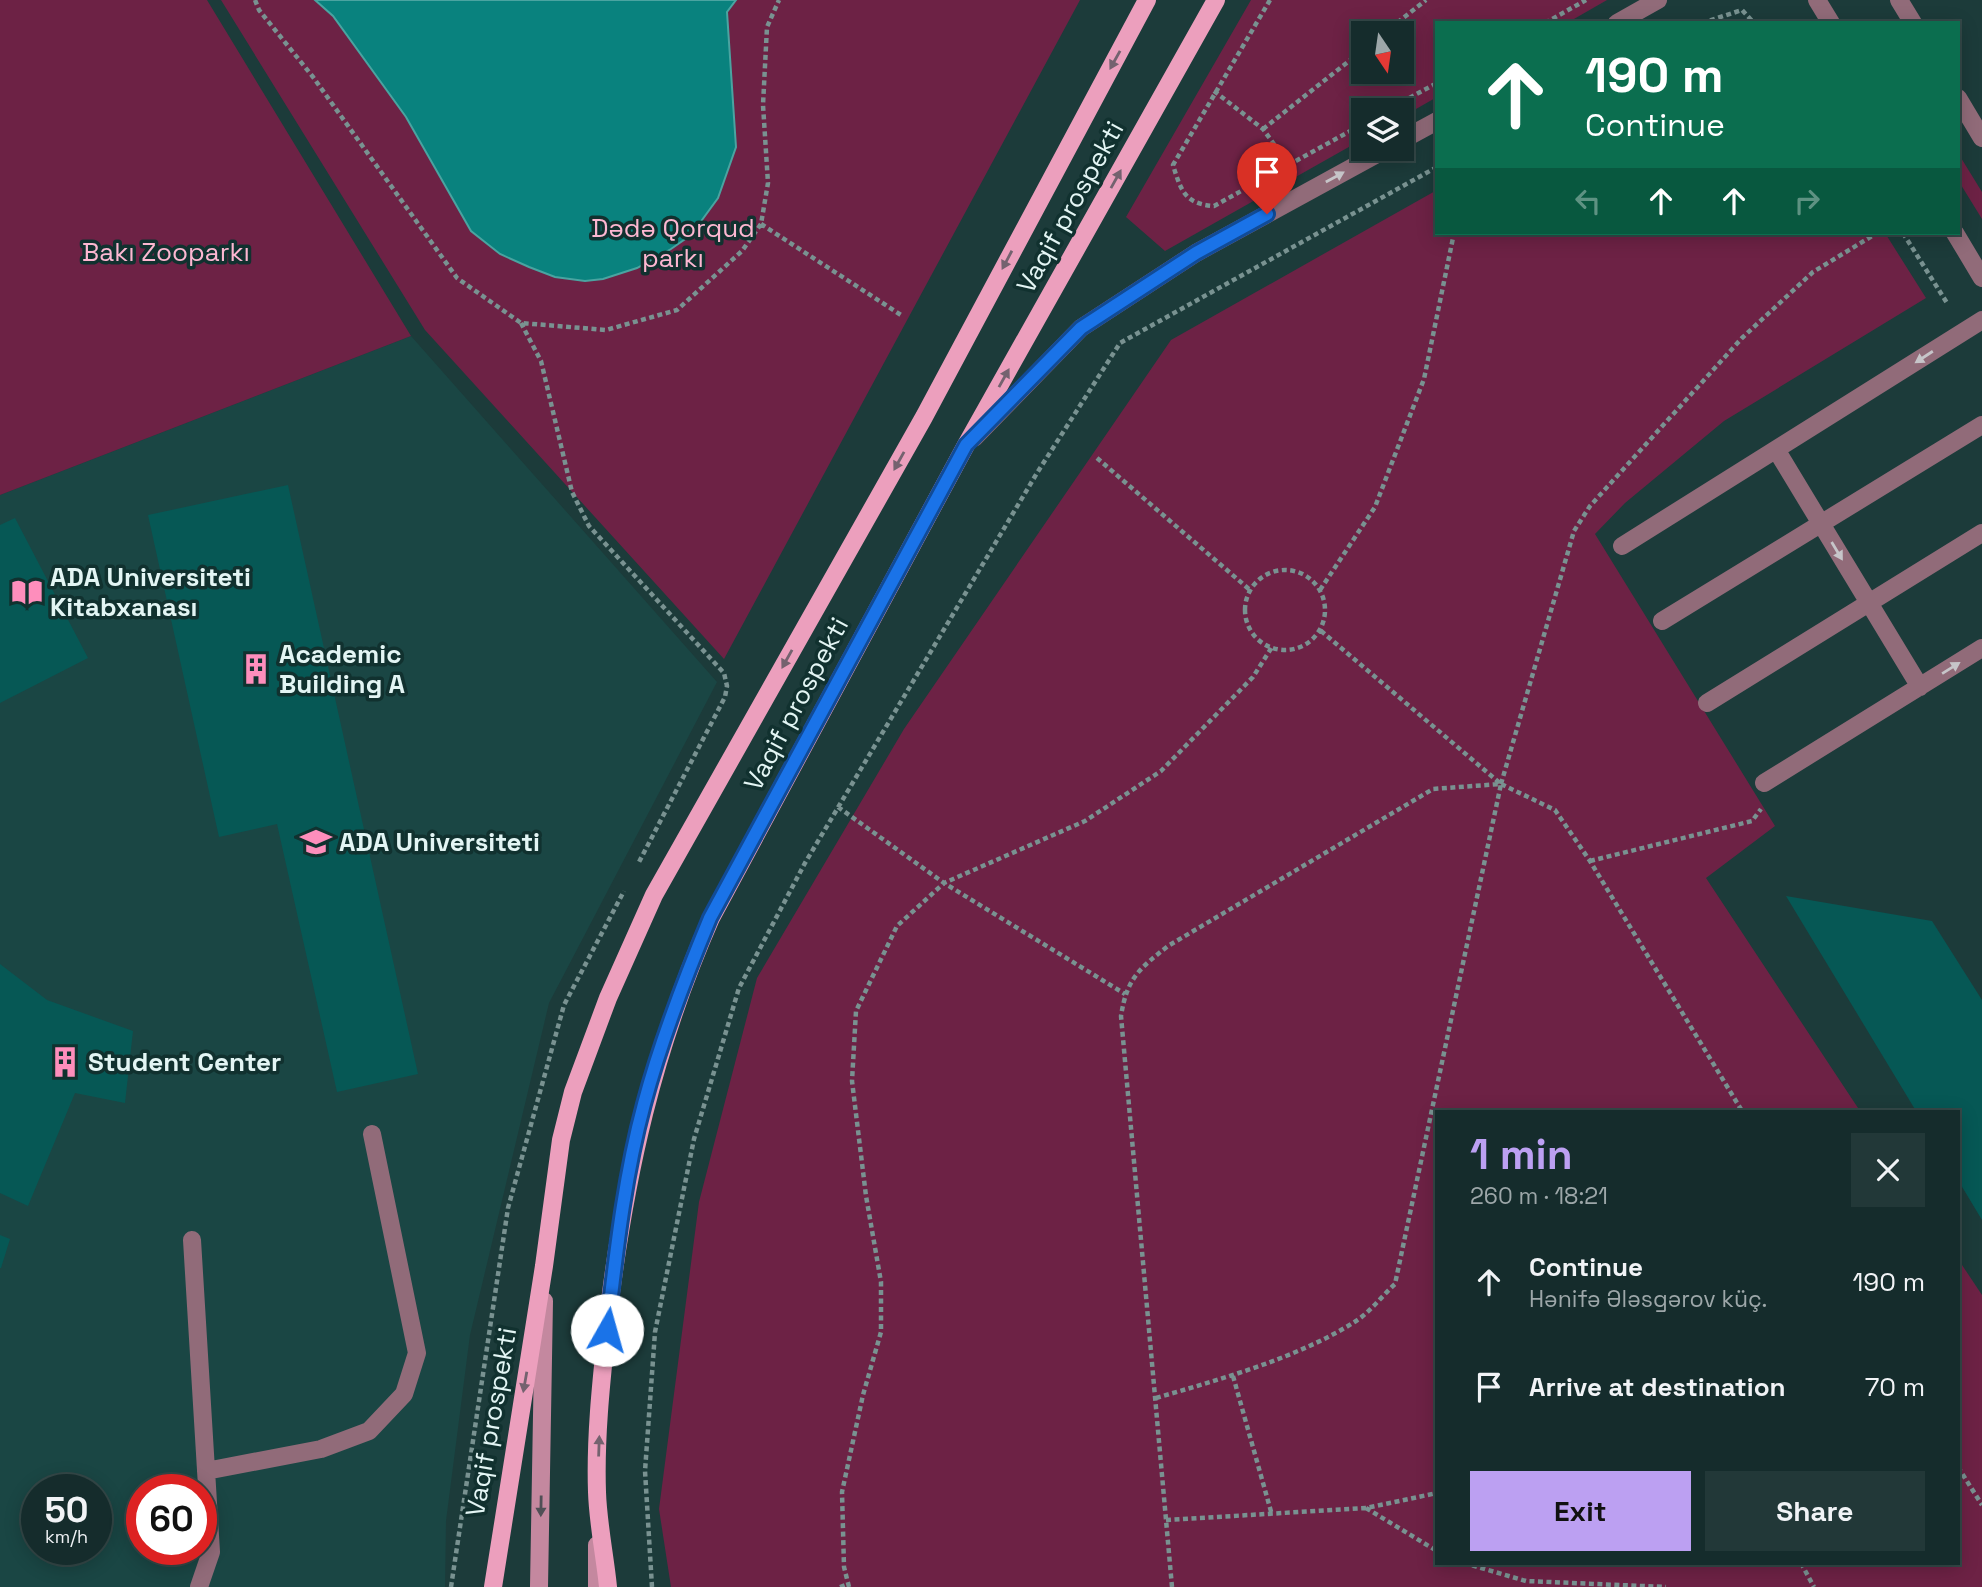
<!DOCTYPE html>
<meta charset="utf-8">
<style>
:root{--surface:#152c2c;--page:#223838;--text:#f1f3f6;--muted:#9da7a9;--line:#344848;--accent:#bca0f2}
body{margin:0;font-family:"Space Grotesk",sans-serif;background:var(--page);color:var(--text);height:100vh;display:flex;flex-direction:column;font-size:26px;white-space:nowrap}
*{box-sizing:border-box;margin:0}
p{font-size:23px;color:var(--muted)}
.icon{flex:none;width:38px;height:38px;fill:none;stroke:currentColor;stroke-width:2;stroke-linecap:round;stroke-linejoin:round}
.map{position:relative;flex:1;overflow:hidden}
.side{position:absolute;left:1435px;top:1110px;width:525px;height:455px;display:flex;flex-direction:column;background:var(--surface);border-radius:0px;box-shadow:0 4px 18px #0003,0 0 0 2px var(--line)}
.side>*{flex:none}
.hud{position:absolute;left:1435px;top:21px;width:525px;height:214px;border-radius:0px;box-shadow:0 4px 18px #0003,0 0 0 2px var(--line);background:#0b6e4f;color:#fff;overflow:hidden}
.needle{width:46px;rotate:167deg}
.fabs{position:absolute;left:1351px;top:21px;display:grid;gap:14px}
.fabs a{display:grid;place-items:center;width:63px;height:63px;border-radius:0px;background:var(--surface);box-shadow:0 4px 18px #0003,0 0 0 2px var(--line);font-size:35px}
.speed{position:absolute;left:21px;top:1474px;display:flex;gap:14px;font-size:35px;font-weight:700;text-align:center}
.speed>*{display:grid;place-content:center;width:91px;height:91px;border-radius:50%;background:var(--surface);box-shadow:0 4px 18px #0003,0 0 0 2px var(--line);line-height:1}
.speed small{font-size:18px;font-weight:400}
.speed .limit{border:10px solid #d22;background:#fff;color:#111}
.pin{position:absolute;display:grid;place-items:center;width:60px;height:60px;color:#fff;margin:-72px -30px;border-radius:50% 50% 50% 0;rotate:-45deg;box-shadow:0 0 7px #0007}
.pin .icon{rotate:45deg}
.me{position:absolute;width:77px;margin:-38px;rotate:7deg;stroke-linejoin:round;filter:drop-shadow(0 0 5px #0008)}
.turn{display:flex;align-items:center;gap:24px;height:147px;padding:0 35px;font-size:32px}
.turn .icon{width:91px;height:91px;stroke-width:2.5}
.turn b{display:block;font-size:49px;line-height:60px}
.lanes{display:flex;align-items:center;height:66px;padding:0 35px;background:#0003;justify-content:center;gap:35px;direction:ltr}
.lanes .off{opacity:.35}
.round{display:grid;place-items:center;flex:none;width:74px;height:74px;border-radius:0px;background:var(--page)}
.summary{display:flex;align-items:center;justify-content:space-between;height:119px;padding:0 35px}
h1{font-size:42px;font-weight:700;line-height:52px;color:var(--accent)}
.action{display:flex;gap:14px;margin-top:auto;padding:14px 35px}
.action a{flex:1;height:80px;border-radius:0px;background:var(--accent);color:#111;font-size:28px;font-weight:700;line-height:80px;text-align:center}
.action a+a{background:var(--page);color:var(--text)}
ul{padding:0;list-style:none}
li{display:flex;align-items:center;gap:21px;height:105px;padding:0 35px}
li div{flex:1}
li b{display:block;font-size:26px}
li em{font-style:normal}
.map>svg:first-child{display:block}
.built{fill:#1a4644;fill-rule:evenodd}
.green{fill:#6d2245;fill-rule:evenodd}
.water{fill:#09827e;stroke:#4aa4a1;stroke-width:2}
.building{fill:#065855}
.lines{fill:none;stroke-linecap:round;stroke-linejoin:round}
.path{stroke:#799291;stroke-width:4.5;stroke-dasharray:5 3.5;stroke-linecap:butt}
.service{stroke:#916b79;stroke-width:18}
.tertiary{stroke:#916b79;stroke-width:18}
.secondary{stroke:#c4889f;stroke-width:18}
.primary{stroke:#ec9fbd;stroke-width:18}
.oneway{fill:#74626f}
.oneway2{fill:#c6c5c9}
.oneway3{fill:#504f56}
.route-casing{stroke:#114b97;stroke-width:18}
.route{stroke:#1a73e8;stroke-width:12}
.labels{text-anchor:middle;stroke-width:7;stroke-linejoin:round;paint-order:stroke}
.street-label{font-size:26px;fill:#e3f5f4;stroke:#11312f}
.park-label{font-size:26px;fill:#fdb7d1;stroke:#11312f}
.poi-label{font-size:26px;font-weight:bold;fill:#e3f5f4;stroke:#11312f;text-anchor:start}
</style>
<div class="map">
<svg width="1982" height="1587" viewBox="0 0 1982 1587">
<rect width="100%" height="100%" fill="#1c3b3a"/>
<path class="built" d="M411,336L717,682L549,1003L470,1335L446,1521L445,1587H0V495ZM37,1489H96V1549H37ZM142,1489H201V1549H142Z"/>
<path class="green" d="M0,0H207L411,336L0,495Z
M221,0H1080L724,659L425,330Z
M1251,0H1607L1567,23H1437V97L1402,117V110H1363V139L1165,251L1126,217ZM1402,33V72H1363V33Z
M1958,153L1982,192V219L1958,180Z
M1437,190V233H1885L1926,298L1724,421L1625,503L1595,534L1775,826L1706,878L1860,1111H1437V1563H1958V1259L1982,1295V1587H671L659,1509L699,1202L757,978L904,729L1171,340Z"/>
<path class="water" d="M315,0H736L727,12L736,147L718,198L691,235L671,249L637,268L603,279L585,281L555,277L529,267L500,254L471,231L406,117L333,16Z"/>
<path class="building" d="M288,485L418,1074L337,1092L277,824L219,837L148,515Z
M15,518L88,658L0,703V525Z
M1786,896L1932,921L1982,1000V1220L1958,1180V1111H1916Z
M0,964L47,1000L133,1031L125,1103L75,1093L28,1206L0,1193Z
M0,1235L10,1239L1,1268H0Z"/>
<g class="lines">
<path class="path" d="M255,0L259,10L313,77L457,278L521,323L606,330L677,310L742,251L761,224L768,183L763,105L767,27L779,0
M1270,0L1173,165C1181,191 1185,204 1214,206L1363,124
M1545,23L1586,0
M1702,23L1742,10L1754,23
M1384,33L1426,0
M1214,91L1263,129L1289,165
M1387,110L1437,83
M1263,129L1363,50
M761,224L901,315
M1903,233L1947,303
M521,323L541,361L572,492L589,526L724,673L727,686L725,697L639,862
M1097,458L1250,590
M1245 610a40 40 0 1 1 80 0a40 40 0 1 1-80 0Z
M1320,590L1375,507L1424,379L1454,233
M1501,784L1574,531L1590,506L1742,338L1813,272L1877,233
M838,807L944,883L1125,994
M1590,861L1752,821L1761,809
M1233,1376L1272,1515
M1156,1398C1221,1379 1298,1358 1356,1321C1370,1312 1382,1296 1395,1284L1501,784L1320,630
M1958,1467L1982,1505
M1366,1508L1437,1551
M1166,1520L1366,1508L1437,1493
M1464,1563L1526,1581L1666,1587
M1801,1563L1814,1587
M451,1587L508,1208L564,1005L624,891
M652,1587L645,1471L655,1332L694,1139L739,988L805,863L1037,473L1120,343L1437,167
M840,1587L848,1584
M849,1587L844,1567L842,1492L863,1395L881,1332V1282L866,1196L852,1081L856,1011L897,926L944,883L1085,821L1161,771L1253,677L1272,647
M1172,1587L1121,1016C1127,978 1139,969 1168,946L1433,789L1501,784L1555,810L1590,861L1742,1111"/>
<path class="service" d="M1777,451L1920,687
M1622,546L1982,320
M1662,621L1982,425
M1707,703L1982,533
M1764,783L1982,648
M192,1240L211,1552L199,1587
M206,1471L321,1449L369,1431L404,1394L417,1353L372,1134"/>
<path class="tertiary" d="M1817,0L1831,23
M1899,0L1913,23
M1617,23L1658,0
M1958,98L1982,138
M1402,140L1437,121
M1955,233L1982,278
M974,438L1081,328L1196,253L1386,149"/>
<path class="secondary" d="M539,1587L544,1301
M597,1587V1545"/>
<path class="primary" d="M493,1587L544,1266L561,1140L573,1092L608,998L654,895L924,417L1147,0
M608,1587C605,1556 598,1524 597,1492C595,1434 602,1375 608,1317C625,1174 653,1050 711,918L966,445L1216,0"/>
</g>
<defs><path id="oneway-solid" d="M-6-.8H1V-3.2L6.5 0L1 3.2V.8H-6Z" transform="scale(1.75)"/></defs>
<g class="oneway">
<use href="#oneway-solid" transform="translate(1115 60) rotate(119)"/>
<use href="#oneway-solid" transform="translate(1116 179) rotate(-61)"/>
<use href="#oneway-solid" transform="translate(1007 260) rotate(118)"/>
<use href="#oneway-solid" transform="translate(1004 378) rotate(-61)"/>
<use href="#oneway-solid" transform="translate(899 461) rotate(119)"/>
<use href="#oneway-solid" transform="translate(787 659) rotate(119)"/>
<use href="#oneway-solid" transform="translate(525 1382) rotate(100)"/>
<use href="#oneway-solid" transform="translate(599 1446) rotate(-88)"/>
</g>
<g class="oneway2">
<use href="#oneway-solid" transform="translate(1335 177) rotate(-29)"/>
<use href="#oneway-solid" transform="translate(1924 357) rotate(147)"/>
<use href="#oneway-solid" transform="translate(1837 551) rotate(59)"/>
<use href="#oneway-solid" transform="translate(1951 668) rotate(-32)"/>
</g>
<use class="oneway3" href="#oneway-solid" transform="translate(541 1506) rotate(91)"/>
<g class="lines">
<defs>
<path id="route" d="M607,1330C616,1254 624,1178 644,1104C661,1040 685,978 710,918L966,445L1081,328L1196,253L1267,214"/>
</defs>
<use href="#route" class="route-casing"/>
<use href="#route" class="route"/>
</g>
<defs>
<symbol id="library-bare" viewBox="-9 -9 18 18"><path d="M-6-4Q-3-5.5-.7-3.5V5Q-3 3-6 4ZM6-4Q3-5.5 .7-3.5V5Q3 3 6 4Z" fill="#fe8ebc" stroke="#11312f" stroke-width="2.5" paint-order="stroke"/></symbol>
<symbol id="building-bare" viewBox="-9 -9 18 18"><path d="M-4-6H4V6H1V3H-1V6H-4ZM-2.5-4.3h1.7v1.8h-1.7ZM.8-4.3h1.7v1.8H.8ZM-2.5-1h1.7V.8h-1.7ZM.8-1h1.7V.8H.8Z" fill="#fe8ebc" stroke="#11312f" stroke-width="2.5" paint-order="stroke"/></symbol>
<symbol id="university-bare" viewBox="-9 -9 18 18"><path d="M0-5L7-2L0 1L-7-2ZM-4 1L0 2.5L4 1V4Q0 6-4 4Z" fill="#fe8ebc" stroke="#11312f" stroke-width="2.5" paint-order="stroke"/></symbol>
</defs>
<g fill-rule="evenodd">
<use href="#library-bare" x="5" y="570" width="44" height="44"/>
<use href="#building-bare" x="234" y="647" width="44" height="44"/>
<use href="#university-bare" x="294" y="820" width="44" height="44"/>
<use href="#building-bare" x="43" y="1040" width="44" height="44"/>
</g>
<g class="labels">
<g class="street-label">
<text transform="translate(1070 207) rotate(-61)" y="9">Vaqif prospekti</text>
<text transform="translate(796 704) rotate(-62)" y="9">Vaqif prospekti</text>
<text transform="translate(491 1422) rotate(-80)" y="9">Vaqif prospekti</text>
</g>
<g class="park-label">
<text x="673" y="237">Dədə Qorqud<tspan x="673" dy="30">parkı</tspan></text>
<text x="166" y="261">Bakı Zooparkı</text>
</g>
<g class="poi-label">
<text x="50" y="586">ADA Universiteti<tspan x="50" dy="30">Kitabxanası</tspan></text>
<text x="279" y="663">Academic<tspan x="279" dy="30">Building A</tspan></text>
<text x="339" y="851">ADA Universiteti</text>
<text x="88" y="1071">Student Center</text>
</g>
</g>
</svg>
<div class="fabs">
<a><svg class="needle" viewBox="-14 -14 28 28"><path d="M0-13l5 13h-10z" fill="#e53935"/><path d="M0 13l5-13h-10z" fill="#9da7a9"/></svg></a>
<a><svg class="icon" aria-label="layers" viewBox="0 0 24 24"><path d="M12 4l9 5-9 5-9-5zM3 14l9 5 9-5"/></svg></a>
</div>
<div class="speed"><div>50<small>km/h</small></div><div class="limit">60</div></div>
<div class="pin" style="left:1267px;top:214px;background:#d93025"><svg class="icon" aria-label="arrive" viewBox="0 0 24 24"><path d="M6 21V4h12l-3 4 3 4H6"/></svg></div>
<svg class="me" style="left:607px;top:1330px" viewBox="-20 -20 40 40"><circle r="19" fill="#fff"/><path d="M0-13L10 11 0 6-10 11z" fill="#1a73e8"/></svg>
<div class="hud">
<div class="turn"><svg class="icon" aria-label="ahead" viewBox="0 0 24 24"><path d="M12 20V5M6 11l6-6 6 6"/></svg><div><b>190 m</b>Continue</div></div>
<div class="lanes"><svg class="icon off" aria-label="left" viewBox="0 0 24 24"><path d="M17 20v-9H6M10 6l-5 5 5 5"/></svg><svg class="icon" aria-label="ahead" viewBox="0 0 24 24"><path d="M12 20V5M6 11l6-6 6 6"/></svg><svg class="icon" aria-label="ahead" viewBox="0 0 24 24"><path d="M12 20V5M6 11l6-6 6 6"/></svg><svg class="icon off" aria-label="right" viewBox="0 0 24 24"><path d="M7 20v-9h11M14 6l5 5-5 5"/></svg></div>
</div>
<section class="side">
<div class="summary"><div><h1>1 min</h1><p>260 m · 18:21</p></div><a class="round"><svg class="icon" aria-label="close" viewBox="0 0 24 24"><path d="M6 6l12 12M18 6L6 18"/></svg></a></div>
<ul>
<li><svg class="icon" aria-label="ahead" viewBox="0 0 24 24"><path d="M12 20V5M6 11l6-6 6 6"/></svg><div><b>Continue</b><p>Hənifə Ələsgərov küç.</p></div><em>190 m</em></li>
<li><svg class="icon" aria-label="arrive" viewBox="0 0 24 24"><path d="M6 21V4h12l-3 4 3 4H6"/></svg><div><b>Arrive at destination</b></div><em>70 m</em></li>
</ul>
<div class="action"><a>Exit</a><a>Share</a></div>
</section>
</div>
